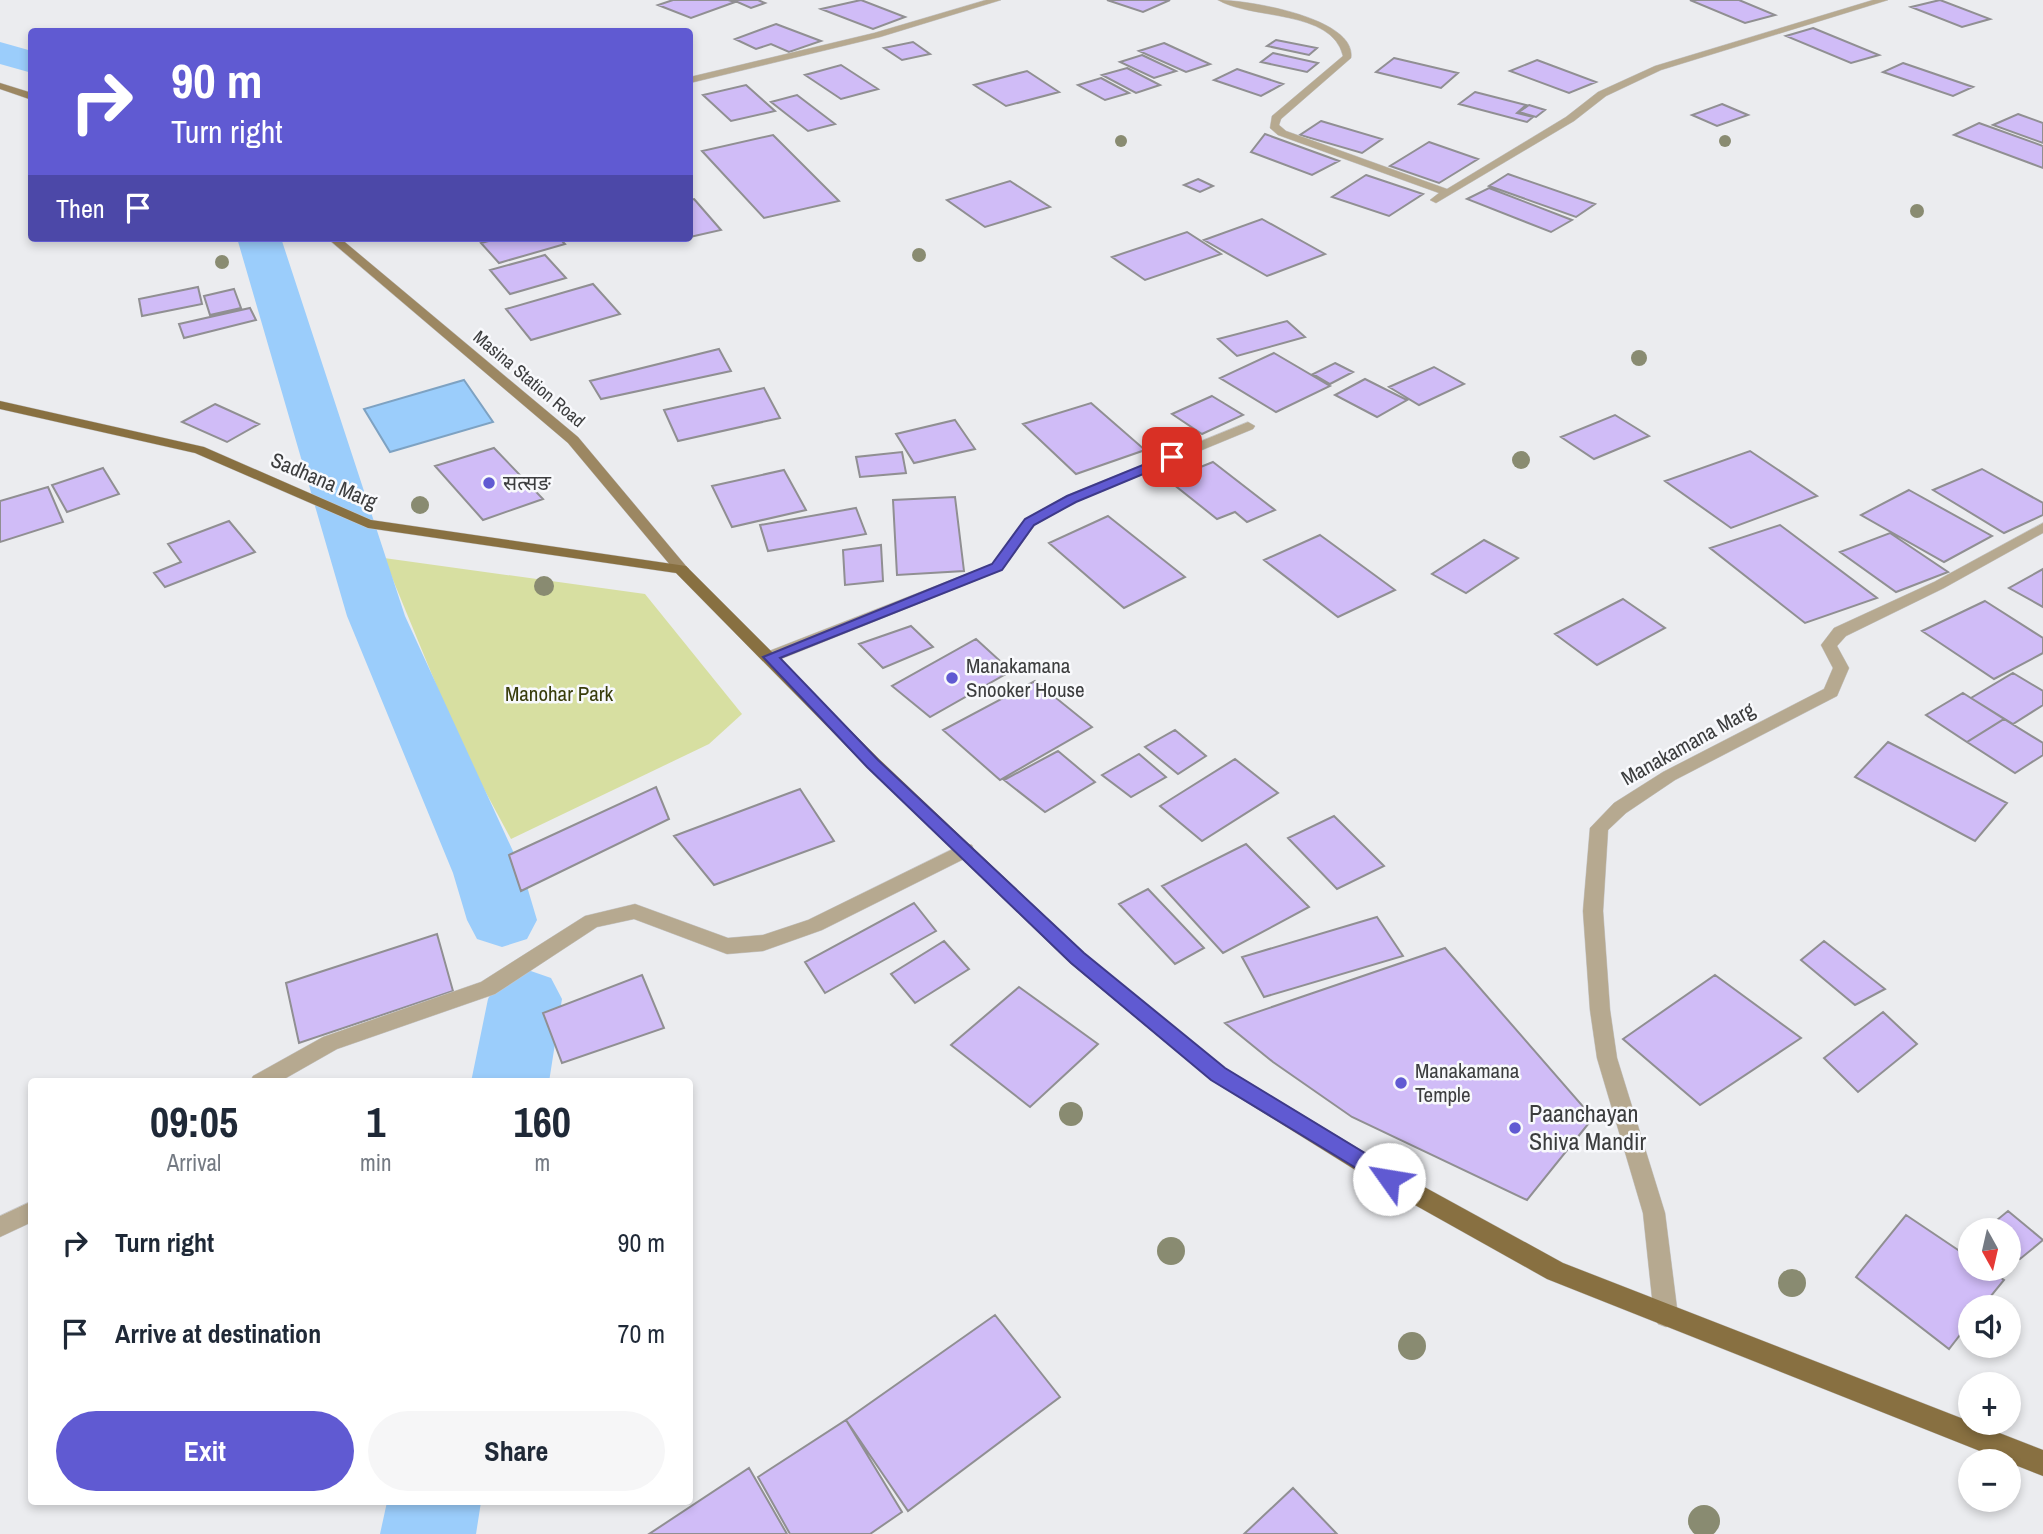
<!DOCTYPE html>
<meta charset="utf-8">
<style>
:root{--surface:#fff;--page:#f6f6f7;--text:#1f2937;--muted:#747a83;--accent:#605ad2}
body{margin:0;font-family:"Archivo Narrow","Noto Sans Devanagari",sans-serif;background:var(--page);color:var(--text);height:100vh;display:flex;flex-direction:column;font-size:26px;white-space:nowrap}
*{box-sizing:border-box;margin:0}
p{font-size:23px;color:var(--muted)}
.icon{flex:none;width:38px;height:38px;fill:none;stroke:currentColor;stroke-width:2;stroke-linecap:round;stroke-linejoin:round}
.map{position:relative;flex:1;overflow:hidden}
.drawer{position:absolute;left:28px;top:1078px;width:665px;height:427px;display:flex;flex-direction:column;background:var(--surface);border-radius:7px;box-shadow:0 4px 10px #0003}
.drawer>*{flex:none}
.hud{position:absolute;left:28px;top:28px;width:665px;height:214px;border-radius:7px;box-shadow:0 4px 10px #0003;background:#605ad2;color:#fff;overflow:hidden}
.needle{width:46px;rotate:172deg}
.tools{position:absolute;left:1958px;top:1218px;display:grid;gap:14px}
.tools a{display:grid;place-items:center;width:63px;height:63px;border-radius:50%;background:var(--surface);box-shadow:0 4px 10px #0003;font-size:35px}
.pin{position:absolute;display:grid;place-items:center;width:60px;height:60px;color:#fff;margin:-30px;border-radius:14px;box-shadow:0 4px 10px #0006}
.me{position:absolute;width:77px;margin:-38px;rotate:302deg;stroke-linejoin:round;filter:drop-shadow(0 0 5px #0008)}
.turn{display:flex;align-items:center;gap:24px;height:147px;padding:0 28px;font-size:32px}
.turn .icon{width:91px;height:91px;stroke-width:2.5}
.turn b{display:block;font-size:49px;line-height:60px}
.then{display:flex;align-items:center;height:66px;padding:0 28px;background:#0003;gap:14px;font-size:26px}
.eta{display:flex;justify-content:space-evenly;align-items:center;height:119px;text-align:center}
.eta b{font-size:42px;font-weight:700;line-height:49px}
.cta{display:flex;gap:14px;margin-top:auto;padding:14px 28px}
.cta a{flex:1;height:80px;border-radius:42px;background:var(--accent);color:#fff;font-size:28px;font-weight:700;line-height:80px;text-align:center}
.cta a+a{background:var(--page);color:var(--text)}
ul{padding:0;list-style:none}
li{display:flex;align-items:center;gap:21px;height:91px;padding:0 28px}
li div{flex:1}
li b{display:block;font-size:26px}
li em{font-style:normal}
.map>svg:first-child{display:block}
.green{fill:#d7dfa1}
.water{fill:#9bcdfb;stroke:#7ea2c2;stroke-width:2}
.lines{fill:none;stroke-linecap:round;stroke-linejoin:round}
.canal{fill:#9bcdfb;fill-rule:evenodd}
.building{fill:#d0bcf7;stroke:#908f92;stroke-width:2}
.street-casing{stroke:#c8c9cc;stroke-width:1}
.secondary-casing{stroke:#c8c9cc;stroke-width:1}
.primary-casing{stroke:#c8c9cc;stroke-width:1}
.street{fill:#b6a990;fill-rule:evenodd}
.secondary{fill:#9c8762;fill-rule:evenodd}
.primary{fill:#887041;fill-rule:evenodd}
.tree{fill:#898b71}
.route{fill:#605ad2;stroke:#3e3a88;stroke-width:2}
.poi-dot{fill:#605ad2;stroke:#f8f9fc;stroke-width:2.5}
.labels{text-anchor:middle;stroke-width:5;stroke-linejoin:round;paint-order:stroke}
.far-street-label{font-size:18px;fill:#3c3d3e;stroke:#f8f9fc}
.street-label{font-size:21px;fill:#3c3d3e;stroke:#f8f9fc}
.poi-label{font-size:21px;fill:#3c3d3e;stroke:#f8f9fc;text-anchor:start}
.park-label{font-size:21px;fill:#383c0a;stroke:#f8f9fc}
.near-poi-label{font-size:24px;fill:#3c3d3e;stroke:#f8f9fc;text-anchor:start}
</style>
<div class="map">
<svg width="2043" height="1534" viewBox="0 0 2043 1534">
<rect width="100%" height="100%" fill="#ebecef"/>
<path class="green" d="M384,558L645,594L742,714L709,744L511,839L463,750Z"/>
<path class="water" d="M464,380L493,422L390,452L364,409Z"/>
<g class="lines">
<path class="canal" d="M0,42L32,51V73L0,64Z
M237,238H281L405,616L523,873L537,920L527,939L502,947L477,939L467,920L453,873L347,616Z
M525,969L551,978L562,999L549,1082H471L488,999L499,978Z
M387,1502H481L476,1534H380Z"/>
</g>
<path class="building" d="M673,0H728L735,2L691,18L658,5Z
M733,0H758L765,3L751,8Z
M861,0L905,17L873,29L821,9Z
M1107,0H1170L1143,12Z
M1690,0H1739L1775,15L1745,23Z
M1940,0L1990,19L1962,27L1911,7Z
M776,24L821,41L789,52L771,44L756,49L735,39Z
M1813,28L1879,55L1851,63L1786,36Z
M1276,40L1317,48L1309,55L1267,46Z
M913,42L930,54L902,60L884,48Z
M1164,43L1210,64L1186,72L1139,51Z
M1273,53L1318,63L1307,72L1261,62Z
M1142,55L1176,71L1154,78L1120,62Z
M1394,58L1458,73L1441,88L1376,72Z
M1537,60L1596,82L1569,93L1510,71Z
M1903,63L1973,87L1953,96L1883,72Z
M841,65L878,89L841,99L805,75Z
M1127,68L1160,85L1136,93L1102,75Z
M1237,69L1283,84L1261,96L1214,80Z
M1027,71L1059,92L1006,106L974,85Z
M1101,78L1129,93L1105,100L1078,85Z
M746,85L775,111L731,121L703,95Z
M1475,92L1526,105L1517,113L1533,117L1527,122L1459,104Z
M797,95L835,124L808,131L771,102Z
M1722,104L1748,115L1717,126L1692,115Z
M1529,105L1545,110L1536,117L1519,112Z
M2018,114L2043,123V143L1993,125Z
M1321,121L1382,139L1362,153L1300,135Z
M1979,123L2043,146V168L1954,135Z
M1265,134L1339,161L1312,175L1251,152Z
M773,135L839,201L764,218L702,151Z
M1429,142L1478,159L1439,183L1390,166Z
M1508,174L1595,204L1576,217L1489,186Z
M1366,175L1423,194L1389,216L1332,197Z
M1198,179L1213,186L1200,192L1184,185Z
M1010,181L1050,207L985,227L947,200Z
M1489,188L1572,220L1551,232L1467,199Z
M694,199L721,230L690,237V200Z
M1262,219L1325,254L1267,276L1204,240Z
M1187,232L1221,254L1145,280L1112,257Z
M500,238H559L565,244L499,263L481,243Z
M545,255L566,278L510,294L490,270Z
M593,284L620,314L531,340L506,309Z
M198,287L202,304L142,316L139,299Z
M234,289L241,308L210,315L204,296Z
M250,308L256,320L184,338L179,324Z
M1287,321L1305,337L1237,356L1218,339Z
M719,349L731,371L601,399L590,381Z
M1274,353L1330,386L1276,412L1220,378Z
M1335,363L1353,372L1330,384L1313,374Z
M1434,367L1464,384L1419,405L1389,387Z
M1365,379L1407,400L1377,417L1335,395Z
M764,388L780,418L678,441L664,410Z
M1212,396L1243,415L1202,434L1172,414Z
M1091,403L1145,450L1076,474L1023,424Z
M215,404L259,424L227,442L182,422Z
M1615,415L1649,436L1594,459L1561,437Z
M955,420L975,449L914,463L896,434Z
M494,448L543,499L483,520L435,466Z
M1750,451L1817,496L1731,528L1665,481Z
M902,452L906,473L860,477L856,457Z
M1213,462L1275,510L1247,522L1235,512L1217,519L1168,480Z
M103,468L119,494L67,512L52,485Z
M1982,469L2043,503V515L2004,533L1933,490Z
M784,470L806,510L732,527L712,486Z
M48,487L63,522L0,542V501Z
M1909,490L1992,536L1944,562L1861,515Z
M955,497L964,571L897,575L893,500Z
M856,508L866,534L768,551L760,525Z
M1108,516L1185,577L1124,608L1049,543Z
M229,521L255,552L165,587L154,573L181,562L168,544Z
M1780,525L1877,598L1805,623L1710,548Z
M1890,533L1948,572L1896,592L1840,552Z
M1320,535L1395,590L1338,617L1264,560Z
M1484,540L1518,558L1466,593L1432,574Z
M881,545L883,581L845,585L843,550Z
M2043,569V607L2009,588Z
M1623,599L1665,628L1597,665L1555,634Z
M1985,601L2043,638V653L1994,679L1922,631Z
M911,626L933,647L883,668L859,644Z
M976,639L1011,671L930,717L892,686Z
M2013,673L2043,691V705L2013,724L1971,698Z
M1035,681L1092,727L1000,780L943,730Z
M1963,693L2004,719L1967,742L1926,715Z
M2004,719L2043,743V755L2015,773L1967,742Z
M1175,730L1206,756L1178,774L1145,747Z
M1888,742L2007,803L1975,841L1855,777Z
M1058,751L1095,782L1045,812L1004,780Z
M1139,754L1166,777L1131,797L1102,775Z
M1235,759L1278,793L1202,841L1160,806Z
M656,787L669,819L521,891L509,855Z
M800,789L834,841L714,885L674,836Z
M1334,816L1384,866L1337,889L1288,838Z
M1246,844L1309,907L1223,953L1162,886Z
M1148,889L1204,948L1175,964L1119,904Z
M914,903L936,931L825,993L805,962Z
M1377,917L1403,956L1264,997L1242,957Z
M437,934L453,991L299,1043L286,983Z
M944,941L969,969L915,1003L891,974Z
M1824,941L1885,989L1855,1005L1801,960Z
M1445,948L1593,1118L1527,1200L1352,1117L1273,1062L1225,1023Z
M642,975L664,1028L562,1063L543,1013Z
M1715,975L1801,1038L1700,1105L1623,1039Z
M1019,987L1098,1044L1030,1107L951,1045Z
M1883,1012L1917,1044L1858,1092L1824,1058Z
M2008,1211L2043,1240L2020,1259L2009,1249V1230L1986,1229Z
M1906,1215L1970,1258V1269H1987L2004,1280L1982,1307H1970V1322L1949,1349L1856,1277Z
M995,1315L1060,1397L908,1511L846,1420Z
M846,1420L902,1512L870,1534H790L758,1477Z
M749,1468L787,1534H649Z
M1293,1488L1337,1534H1244Z"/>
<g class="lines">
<defs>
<path id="street" d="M986,0H1001L880,37L690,83V77L874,33Z
M1218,0C1248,0 1357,18 1351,58L1281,119L1279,125L1286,131L1447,189L1566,117L1598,92L1655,66L1873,0H1888L1661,70L1606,96L1574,121L1436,203L1430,200L1439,193L1278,135L1270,128L1272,116L1343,56C1332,9 1251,20 1218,0Z
M1248,422L1255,426L1253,429L1076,502L1035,525L1002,570L776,661L770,662L762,657L764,653L992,564L1025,519L1066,496Z
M2043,523V533L1944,588L1846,636L1837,646L1849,668L1837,696L1675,780L1626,813L1608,830L1603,911L1610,1010L1617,1058L1665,1213L1678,1316L1674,1324L1666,1327L1658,1324L1654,1316L1643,1213L1597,1058L1590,1010L1583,911L1590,828L1614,803L1663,772L1824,689L1833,668L1821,645L1834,628L1934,582Z
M965,843L972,845L974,850L972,855L822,930L763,951L727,954L634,919L597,927L495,994L337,1049L279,1082H250L253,1076L323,1037L481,982L585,916L635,904L728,938L763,935L808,920Z
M32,1201V1222L0,1237V1216Z"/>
<path id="secondary" d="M0,83L32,93V100L0,89Z
M327,238H340L578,437L686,566L689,569L686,572H676L568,443Z"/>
<path id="primary" d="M0,401L204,447L371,520L686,566L879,759L1084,953L1225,1068L1397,1172L1563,1263L2043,1450V1476L1547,1279L1381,1186L1211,1080L1070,963L867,767L676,573L368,528L195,453L0,409Z"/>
</defs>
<use href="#street" class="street-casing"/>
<use href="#secondary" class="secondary-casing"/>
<use href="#primary" class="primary-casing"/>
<use href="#street" class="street"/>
<use href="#secondary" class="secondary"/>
<use href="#primary" class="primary"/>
</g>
<g class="tree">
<circle cx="1121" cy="141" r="6"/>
<circle cx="1725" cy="141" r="6"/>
<circle cx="1917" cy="211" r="7"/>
<circle cx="919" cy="255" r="7"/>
<circle cx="222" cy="262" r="7"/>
<circle cx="1639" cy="358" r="8"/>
<circle cx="1521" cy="460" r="9"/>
<circle cx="420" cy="505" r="9"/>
<circle cx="544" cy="586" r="10"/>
<circle cx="1071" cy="1114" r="12"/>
<circle cx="1171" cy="1251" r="14"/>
<circle cx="1792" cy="1283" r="14"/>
<circle cx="1412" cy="1346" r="14"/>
<circle cx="1704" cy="1521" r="16"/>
</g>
<path class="route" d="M1172,453L1179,457L1177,460L1076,502L1034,525L1002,570L780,658L878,760L1084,953L1225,1068L1396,1172L1399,1179L1396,1185L1389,1188L1211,1080L1071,963L867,767L763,657L992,564L1025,519L1067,496Z"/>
<g class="poi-dot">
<circle cx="489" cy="483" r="7"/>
<circle cx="952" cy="678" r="7"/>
<circle cx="1401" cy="1083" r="7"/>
<circle cx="1515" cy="1128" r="7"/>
</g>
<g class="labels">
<g class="far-street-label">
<text transform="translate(529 379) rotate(40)" y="6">Masina Station Road</text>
</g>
<g class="street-label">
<text transform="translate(324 481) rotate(23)" y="7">Sadhana Marg</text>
<text transform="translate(1688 744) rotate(-29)" y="7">Manakamana Marg</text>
</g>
<g class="poi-label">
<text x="503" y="490">सत्सङ</text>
<text x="966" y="673">Manakamana<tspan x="966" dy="24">Snooker House</tspan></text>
<text x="1415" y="1078">Manakamana<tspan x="1415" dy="24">Temple</tspan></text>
</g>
<g class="park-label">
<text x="559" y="701">Manohar Park</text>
</g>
<g class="near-poi-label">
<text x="1529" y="1122">Paanchayan<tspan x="1529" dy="28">Shiva Mandir</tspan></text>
</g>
</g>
</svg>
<div class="tools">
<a><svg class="needle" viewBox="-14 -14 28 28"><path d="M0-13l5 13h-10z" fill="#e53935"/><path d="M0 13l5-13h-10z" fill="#747a83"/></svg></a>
<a><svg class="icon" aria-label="sound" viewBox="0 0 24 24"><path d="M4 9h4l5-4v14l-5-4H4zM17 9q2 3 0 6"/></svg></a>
<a>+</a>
<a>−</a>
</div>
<div class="pin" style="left:1172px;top:457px;background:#d93025"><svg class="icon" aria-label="arrive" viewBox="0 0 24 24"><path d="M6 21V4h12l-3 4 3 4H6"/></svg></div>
<svg class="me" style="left:1389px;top:1179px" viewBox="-20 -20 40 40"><circle r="19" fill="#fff"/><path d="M0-13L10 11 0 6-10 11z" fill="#605ad2"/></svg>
<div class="hud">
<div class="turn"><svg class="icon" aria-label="right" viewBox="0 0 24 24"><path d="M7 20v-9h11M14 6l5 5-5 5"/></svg><div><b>90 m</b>Turn right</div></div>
<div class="then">Then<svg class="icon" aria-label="arrive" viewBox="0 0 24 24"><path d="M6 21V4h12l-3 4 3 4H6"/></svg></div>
</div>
<section class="drawer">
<div class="eta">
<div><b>09:05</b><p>Arrival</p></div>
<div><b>1</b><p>min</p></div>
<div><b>160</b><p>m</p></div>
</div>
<ul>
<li><svg class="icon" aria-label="right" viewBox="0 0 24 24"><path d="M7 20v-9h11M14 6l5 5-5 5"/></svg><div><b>Turn right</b></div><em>90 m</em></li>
<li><svg class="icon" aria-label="arrive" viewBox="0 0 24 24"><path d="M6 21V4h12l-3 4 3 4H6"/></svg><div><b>Arrive at destination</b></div><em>70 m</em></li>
</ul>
<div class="cta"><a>Exit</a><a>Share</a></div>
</section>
</div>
